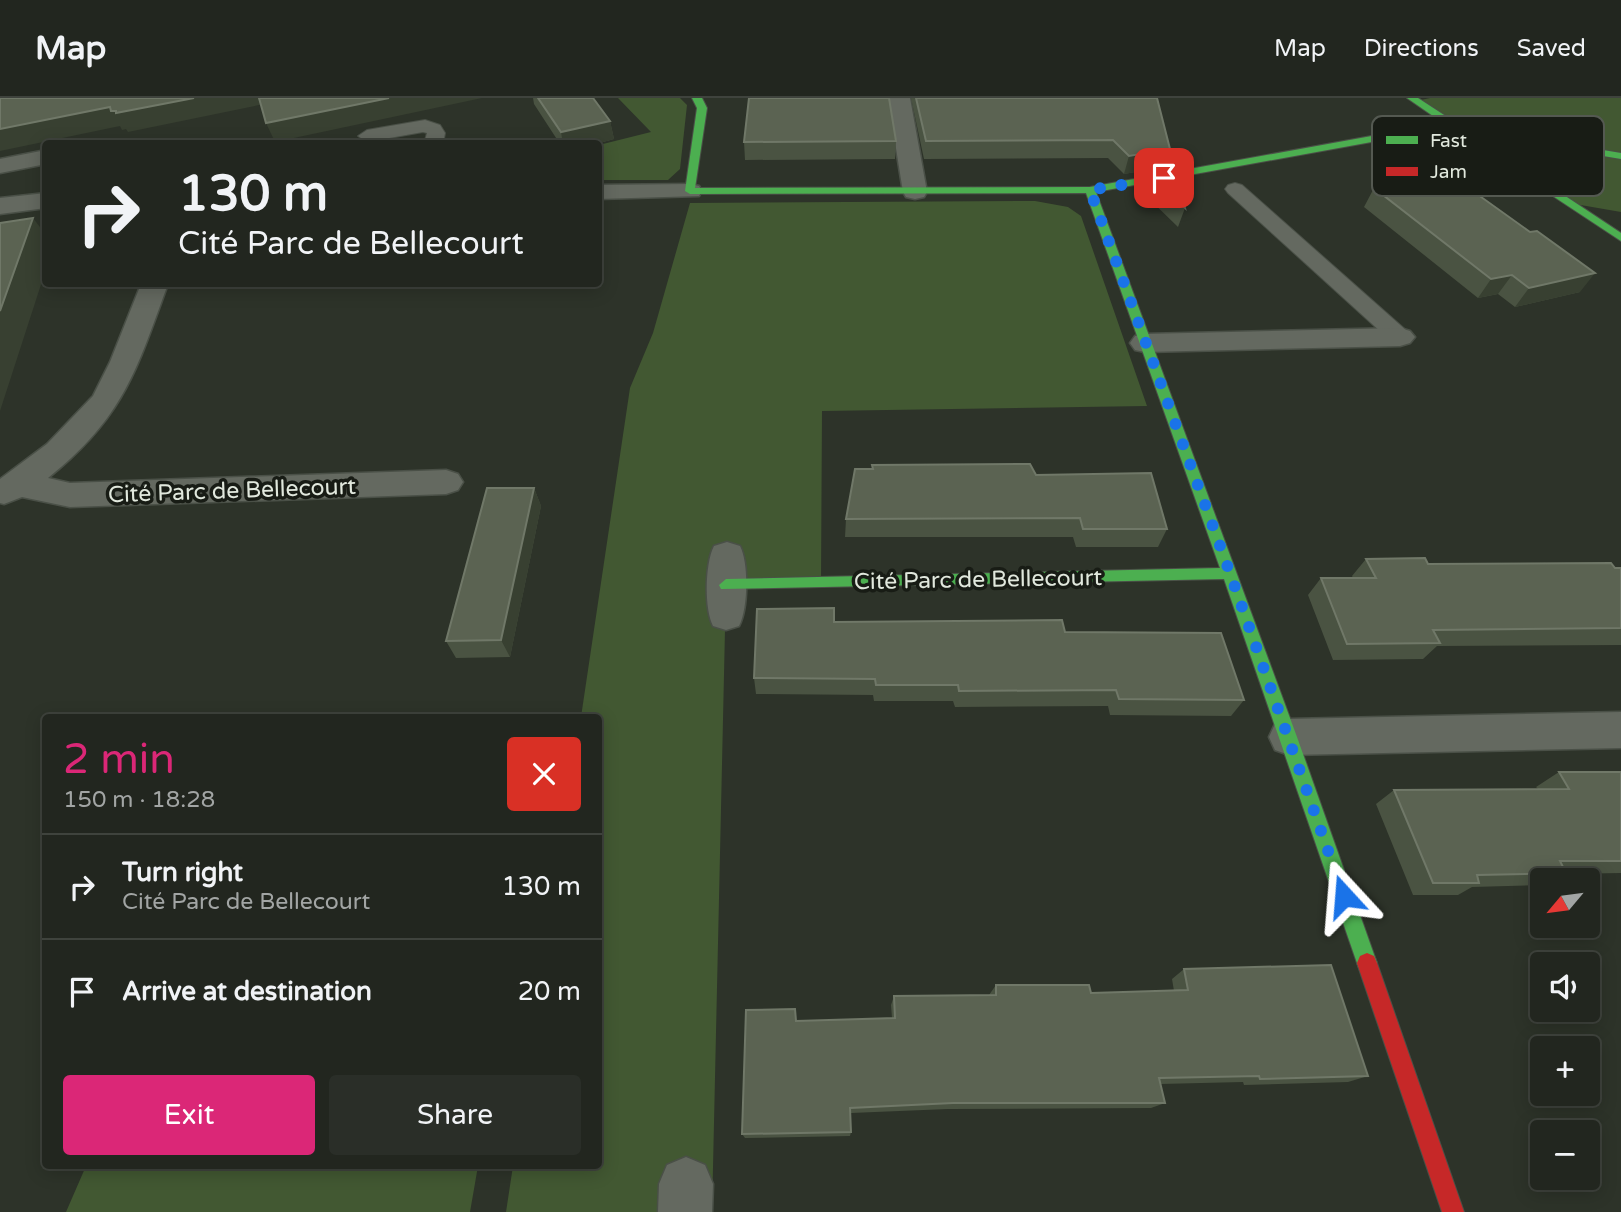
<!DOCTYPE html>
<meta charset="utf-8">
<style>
:root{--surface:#22261f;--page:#2a2e28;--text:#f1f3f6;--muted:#a2a5a4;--line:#3f433d;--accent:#db2777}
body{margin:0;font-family:"Varela Round",sans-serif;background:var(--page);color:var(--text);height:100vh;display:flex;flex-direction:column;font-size:26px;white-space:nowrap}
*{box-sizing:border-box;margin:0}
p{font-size:23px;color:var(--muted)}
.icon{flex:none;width:38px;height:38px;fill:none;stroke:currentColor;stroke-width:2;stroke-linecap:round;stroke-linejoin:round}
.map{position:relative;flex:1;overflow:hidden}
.details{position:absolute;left:42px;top:616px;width:560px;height:455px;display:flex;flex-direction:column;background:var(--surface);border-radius:7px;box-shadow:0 4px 18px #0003,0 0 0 2px var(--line)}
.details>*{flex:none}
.banner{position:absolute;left:42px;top:42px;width:560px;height:147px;border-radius:7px;box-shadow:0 4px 18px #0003,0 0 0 2px var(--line);background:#22261f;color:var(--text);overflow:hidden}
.needle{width:46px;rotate:241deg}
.buttons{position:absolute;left:1530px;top:770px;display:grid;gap:14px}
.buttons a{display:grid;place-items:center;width:70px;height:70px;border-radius:7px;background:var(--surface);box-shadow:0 4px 18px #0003,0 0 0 2px var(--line);font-size:35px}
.pin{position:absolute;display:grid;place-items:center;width:60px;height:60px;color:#fff;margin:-30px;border-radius:14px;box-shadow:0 4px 10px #0006}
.me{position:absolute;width:77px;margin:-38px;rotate:341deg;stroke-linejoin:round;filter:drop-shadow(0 0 5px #0008)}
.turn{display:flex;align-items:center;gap:24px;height:147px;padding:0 21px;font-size:32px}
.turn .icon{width:91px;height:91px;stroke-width:2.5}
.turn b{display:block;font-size:49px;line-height:60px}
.round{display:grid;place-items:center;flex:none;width:74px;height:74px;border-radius:7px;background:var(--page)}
.overview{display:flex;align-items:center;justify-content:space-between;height:119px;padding:0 21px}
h1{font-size:42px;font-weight:600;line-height:52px;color:var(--accent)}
.action{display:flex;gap:14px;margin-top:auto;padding:14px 21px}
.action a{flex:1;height:80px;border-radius:7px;background:var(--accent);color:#fff;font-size:28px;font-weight:600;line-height:80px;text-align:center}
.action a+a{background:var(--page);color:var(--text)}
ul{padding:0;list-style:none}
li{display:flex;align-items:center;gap:21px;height:105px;padding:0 21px;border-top:2px solid var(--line)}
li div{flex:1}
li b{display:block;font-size:26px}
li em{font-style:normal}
header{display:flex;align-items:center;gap:42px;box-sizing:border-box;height:98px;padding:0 35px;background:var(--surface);border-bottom:2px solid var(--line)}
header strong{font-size:33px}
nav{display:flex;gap:38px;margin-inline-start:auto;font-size:24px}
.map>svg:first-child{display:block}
.green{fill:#425832}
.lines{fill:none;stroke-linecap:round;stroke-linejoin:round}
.lane-casing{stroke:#4a5047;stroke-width:2}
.street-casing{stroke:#4a5047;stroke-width:3}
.fast-casing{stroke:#4a5047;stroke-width:2}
.jam-casing{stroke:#4a5047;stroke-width:2}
.lane{fill:#646960;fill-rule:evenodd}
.street{fill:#646960;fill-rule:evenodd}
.fast{fill:#4caf50;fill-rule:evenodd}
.jam{fill:#c62828;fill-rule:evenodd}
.wall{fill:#4a5342}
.shaded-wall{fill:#384031}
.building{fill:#5b6352;stroke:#707868;stroke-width:2}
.route{stroke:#1a73e8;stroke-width:12;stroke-dasharray:0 21.6}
.labels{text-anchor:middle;stroke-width:7;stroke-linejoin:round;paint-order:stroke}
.street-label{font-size:23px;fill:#e1e8dd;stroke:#181c15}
.key{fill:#181c15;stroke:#545951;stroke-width:2}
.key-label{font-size:19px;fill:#e1e8dd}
</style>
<header>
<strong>Map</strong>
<nav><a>Map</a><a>Directions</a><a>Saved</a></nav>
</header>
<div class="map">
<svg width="1621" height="1114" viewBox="0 0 1621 1114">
<rect width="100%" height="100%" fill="#2d3329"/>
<path class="green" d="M618,0H680L687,7L680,71L668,82H599V47L651,34Z
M1430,0H1621V114L1569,105L1416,3Z
M1035,103L1068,109L1081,118L1147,308L822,313L821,484L726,487L712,1114H506L513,1068H598V620L581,619L630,290L653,235L690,105Z
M86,1068H478L470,1114H66Z"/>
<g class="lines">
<defs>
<path id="lane" d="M425,22L440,27L445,35L443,46H424L427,35L423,34L367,44L358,38L367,32Z
M1235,85L1242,87L1408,234L1412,239L1408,244L1400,246L1392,244L1228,95L1225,91L1228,87Z"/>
<path id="street" d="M888,0H910L927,94L924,99L915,101L906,99L903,94Z
M46,52V66L0,75V61Z
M690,86L699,88L702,93L699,98L598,101V87Z
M46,95V110L0,116V100Z
M141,186H168C136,273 124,319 48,380L70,385L446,372L458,376L463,384L458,392L446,396L70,409L22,399L4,406L0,405V381L47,346L93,298L110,264Z
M1400,230L1410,233L1415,239L1410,245L1400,248L1145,254L1135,252L1130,245L1135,238L1145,236Z
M727,444L740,448C749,465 748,511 739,528L726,532L713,528C704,511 705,465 714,448Z
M1621,614V650L1289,657L1275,652L1269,639L1275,626L1289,621Z
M686,1059L705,1067L713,1086L712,1114H658L659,1086L667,1067Z"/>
<path id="fast" d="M692,0H702L707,10L695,90L1090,89L1399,33L1449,29L1407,0H1418L1461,28L1621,55V61L1472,36L1621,135V143L1456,34L1399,39L1096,94L1297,639L1377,865L1374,872L1367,875L1360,872L1357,865L1224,481L721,491L719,487L726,481L1220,470L1086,95L690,96L685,93L697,10Z"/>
<path id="jam" d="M1367,855L1374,858L1377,865L1464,1114H1442L1357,865L1360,858Z"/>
</defs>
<use href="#lane" class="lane-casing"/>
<use href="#street" class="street-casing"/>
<use href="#fast" class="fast-casing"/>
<use href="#jam" class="jam-casing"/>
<use href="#lane" class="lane"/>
<use href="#street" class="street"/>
<use href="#fast" class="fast"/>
<use href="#jam" class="jam"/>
</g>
<path class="wall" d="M533,0H593L610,23L614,41L596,46H560L534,6Z
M911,0H1157L1164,69L1124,76L1108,60L924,61Z
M896,43L895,61L745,62L744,44Z
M1147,74L1185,110L1178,129L1141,93Z
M1374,90L1580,194L1515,209L1498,196L1478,200L1364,109Z
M872,367L1036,377L1167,431L1158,449H1076L1073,439H845L846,421L872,371Z
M534,390L541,408L510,559L456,560L446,543Z
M1366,461L1428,466L1621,470V547L1437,548L1423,561L1333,562L1308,497L1321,480H1353L1352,478Z
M834,524L1065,534L1244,602L1231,618L1110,617L1108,608L955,609L953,603H874L873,597L756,596L754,580Z
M1559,674H1621V775L1565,776L1552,782H1542L1541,787L1472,789L1458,797H1413L1376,706L1394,692L1538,691L1536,689Z
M1184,871L1368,978L1348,984L1244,987L1243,984L1160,986L1165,1005L1151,1010L948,1011L851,1015V1034L850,1038L745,1040L742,1036L796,923L892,920L891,907L894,898L989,897L996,887L1091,895L1174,893L1172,881Z"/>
<path class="shaded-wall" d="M194,0H262L264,6L128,34L126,31L122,32L120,28L0,53V31L110,9Z
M389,0H482L275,44L266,25Z
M610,23L614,41L596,46H563L561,34Z
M1170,51L1164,69L1124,76L1129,58Z
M33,120L46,137V171L0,313V213Z
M1595,175L1580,194L1515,209L1529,190Z
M1512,177L1498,196L1478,200L1491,181Z
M534,390L541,408L510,559L501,542Z"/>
<path class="building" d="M0,0H194L116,15V13H111L110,9L0,31Z
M259,0H389L266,25Z
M538,0H593L610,23L561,34Z
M749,0H889L896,43L744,44Z
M916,0H1157L1170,51L1129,58L1113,42L926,43Z
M1175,69L1185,110L1147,74Z
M1449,76L1530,134L1537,133L1595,175L1529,190L1512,177L1491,181L1374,90Z
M33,120L0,213V125Z
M1030,366L1036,377L1151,375L1167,431H1083L1080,420L846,421L855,371H873L872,367Z
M487,390H534L501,542L446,543Z
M1425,460L1428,466L1611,465L1615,470H1621V530L1433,532L1440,545L1347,546L1321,480H1376L1366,461Z
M834,510V524L1062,522L1065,534L1221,535L1244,602L1119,601L1116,592L959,593L958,587H876L875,581L754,580L757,511Z
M1559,674H1621V763H1560L1566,775L1477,777L1479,785H1433L1394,692L1569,691Z
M1331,867L1368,978L1260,981L1259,978L1159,980L1165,1005H953L850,1010L851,1034L742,1036L746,912L795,911L796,923L895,920L894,898L996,897V887H1089L1091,895L1188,892L1184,871Z"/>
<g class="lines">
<path class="route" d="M1164,80L1090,92L1230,475L1344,798"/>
</g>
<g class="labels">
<g class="street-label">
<text transform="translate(232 392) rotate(-2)" y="8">Cité Parc de Bellecourt</text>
<text transform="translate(978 481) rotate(-1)" y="8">Cité Parc de Bellecourt</text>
</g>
</g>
<rect x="1372" y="18" width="232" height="80" rx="10" class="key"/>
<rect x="1386" y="38" width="32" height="8" fill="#4caf50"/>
<rect x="1386" y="69" width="32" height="9" fill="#c62828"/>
<g class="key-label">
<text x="1430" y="49">Fast</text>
<text x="1430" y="80">Jam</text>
</g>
</svg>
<div class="buttons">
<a><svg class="needle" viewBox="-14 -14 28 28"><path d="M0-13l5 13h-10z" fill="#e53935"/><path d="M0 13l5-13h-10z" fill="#a2a5a4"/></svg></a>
<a><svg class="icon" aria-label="sound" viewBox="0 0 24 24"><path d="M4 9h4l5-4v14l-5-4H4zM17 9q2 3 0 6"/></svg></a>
<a>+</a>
<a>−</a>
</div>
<div class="pin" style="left:1164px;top:80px;background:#d93025"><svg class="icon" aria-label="arrive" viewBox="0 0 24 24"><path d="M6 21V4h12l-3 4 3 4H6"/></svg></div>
<svg class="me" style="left:1344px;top:798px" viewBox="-20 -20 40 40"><path d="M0-17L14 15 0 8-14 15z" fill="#1a73e8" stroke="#fff" stroke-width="4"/></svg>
<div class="banner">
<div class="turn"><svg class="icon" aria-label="right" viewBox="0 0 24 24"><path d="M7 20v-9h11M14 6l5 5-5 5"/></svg><div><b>130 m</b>Cité Parc de Bellecourt</div></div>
</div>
<section class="details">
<div class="overview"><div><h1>2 min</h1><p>150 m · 18:28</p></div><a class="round" style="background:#d93025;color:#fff"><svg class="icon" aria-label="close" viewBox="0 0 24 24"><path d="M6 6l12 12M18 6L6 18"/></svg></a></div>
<ul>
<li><svg class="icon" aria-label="right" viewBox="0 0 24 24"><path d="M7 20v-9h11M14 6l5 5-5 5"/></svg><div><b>Turn right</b><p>Cité Parc de Bellecourt</p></div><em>130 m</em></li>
<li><svg class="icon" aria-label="arrive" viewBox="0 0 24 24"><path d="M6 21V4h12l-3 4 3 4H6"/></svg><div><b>Arrive at destination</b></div><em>20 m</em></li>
</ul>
<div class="action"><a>Exit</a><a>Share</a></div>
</section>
</div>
